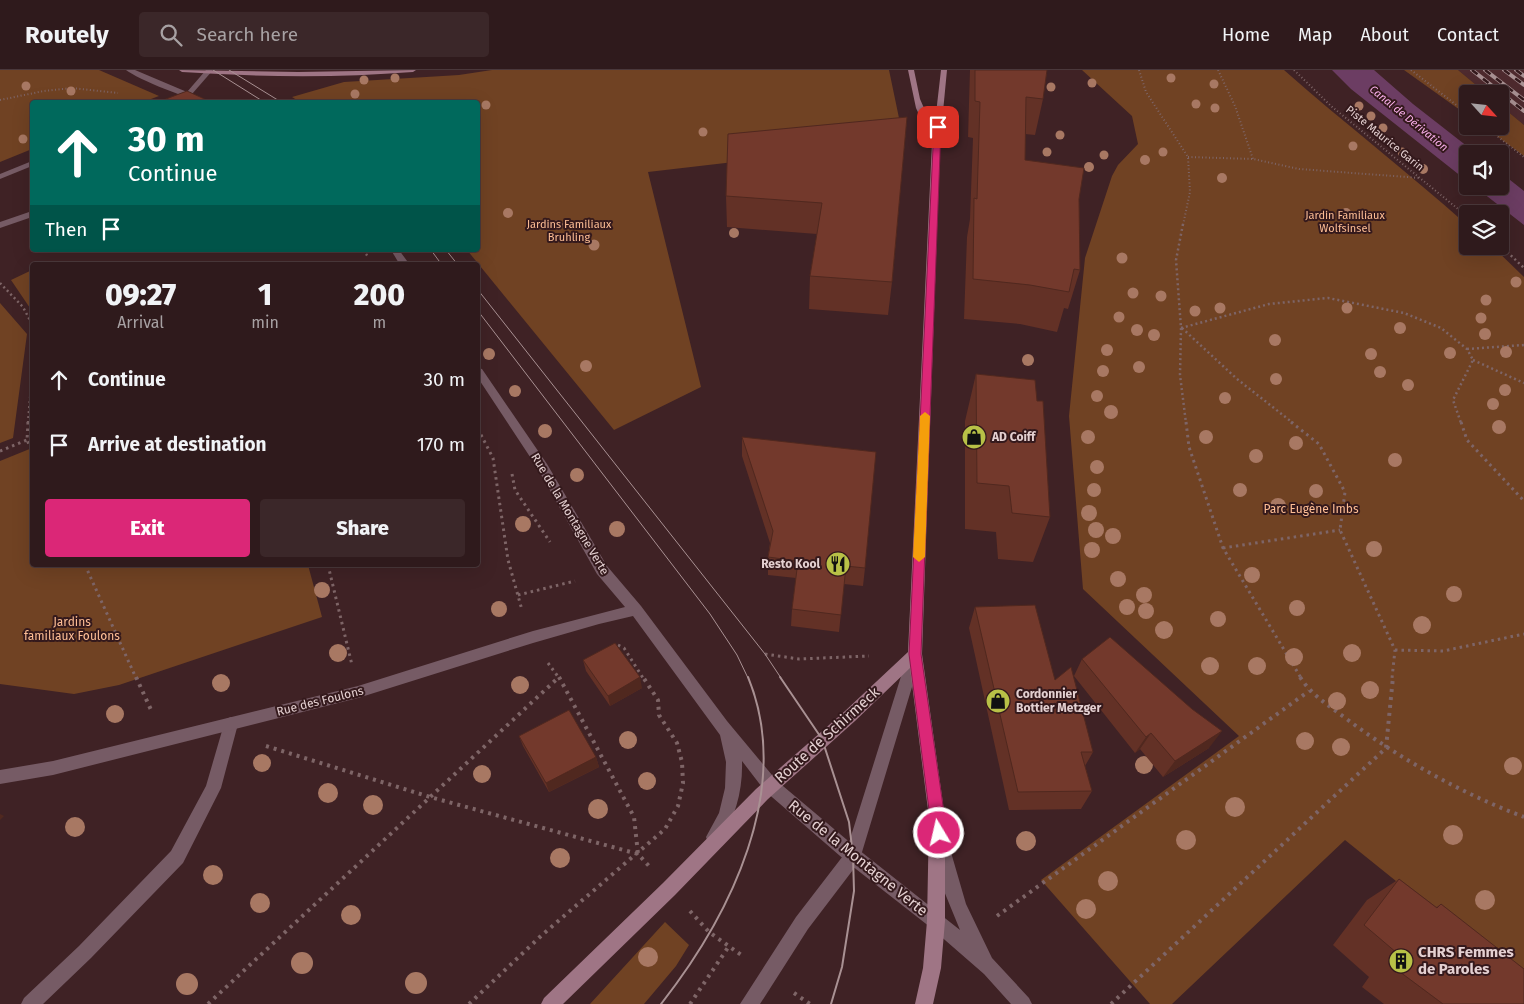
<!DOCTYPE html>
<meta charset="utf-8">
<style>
:root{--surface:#2f1a1c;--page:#3b2729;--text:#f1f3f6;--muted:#a7a1a3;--line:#4a383b;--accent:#db2777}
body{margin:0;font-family:"Fira Sans",sans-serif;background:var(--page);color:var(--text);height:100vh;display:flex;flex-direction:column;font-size:19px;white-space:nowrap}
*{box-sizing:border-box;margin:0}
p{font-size:16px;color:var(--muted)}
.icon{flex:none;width:28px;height:28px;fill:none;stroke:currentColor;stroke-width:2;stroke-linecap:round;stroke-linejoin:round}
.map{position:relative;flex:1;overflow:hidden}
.sheet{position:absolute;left:30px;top:192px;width:450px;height:305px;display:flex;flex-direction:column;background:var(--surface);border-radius:5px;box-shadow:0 5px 20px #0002,0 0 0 1px var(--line)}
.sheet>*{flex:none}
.guide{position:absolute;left:30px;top:30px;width:450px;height:152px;border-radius:5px;box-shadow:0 5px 20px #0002,0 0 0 1px var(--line);background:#00695c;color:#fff;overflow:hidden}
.needle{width:32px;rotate:117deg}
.buttons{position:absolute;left:1459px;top:15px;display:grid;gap:10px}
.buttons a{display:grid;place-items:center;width:50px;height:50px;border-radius:5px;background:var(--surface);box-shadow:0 5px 20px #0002,0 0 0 1px var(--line);font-size:25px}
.pin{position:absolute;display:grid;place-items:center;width:42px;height:42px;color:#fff;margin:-21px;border-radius:10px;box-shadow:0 2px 8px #0006}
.me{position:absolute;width:55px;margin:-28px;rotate:351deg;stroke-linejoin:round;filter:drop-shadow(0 0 4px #0008)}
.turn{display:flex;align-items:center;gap:18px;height:105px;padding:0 15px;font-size:22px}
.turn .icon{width:65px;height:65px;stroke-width:2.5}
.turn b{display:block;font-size:35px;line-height:42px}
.then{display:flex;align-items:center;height:48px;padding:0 15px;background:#0003;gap:10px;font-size:19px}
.eta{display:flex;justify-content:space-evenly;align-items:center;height:85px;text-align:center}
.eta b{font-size:30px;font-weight:800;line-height:35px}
.primary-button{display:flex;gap:10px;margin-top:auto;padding:10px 15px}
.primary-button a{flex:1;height:58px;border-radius:5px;background:var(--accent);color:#fff;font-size:20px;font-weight:800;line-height:58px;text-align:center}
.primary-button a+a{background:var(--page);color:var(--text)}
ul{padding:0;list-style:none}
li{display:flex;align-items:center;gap:15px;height:65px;padding:0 15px}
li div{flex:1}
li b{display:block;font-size:19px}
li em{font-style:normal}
header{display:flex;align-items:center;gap:30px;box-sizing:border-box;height:70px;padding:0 25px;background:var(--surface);border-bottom:1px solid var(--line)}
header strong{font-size:24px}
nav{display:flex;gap:28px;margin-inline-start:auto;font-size:18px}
.search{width:350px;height:45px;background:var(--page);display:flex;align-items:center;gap:12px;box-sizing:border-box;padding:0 18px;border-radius:5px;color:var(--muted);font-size:19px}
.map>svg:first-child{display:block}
.built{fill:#4e2a2e}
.green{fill:#704223}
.water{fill:#6c3d63}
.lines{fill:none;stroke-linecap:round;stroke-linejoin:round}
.path-far3{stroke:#7e6567;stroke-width:2;stroke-dasharray:1 2.5;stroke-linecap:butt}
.path-far2{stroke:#7e6567;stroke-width:2.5;stroke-dasharray:2 3;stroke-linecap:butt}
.path-far1{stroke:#7e6567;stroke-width:3;stroke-dasharray:2.5 4;stroke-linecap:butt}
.path{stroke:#7e6567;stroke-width:4;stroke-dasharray:3 5;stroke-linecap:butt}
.service{fill:#765b65;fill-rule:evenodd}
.minor{fill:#765b65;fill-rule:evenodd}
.secondary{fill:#9f7585;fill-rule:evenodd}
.tram-far1{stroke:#a99193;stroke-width:1}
.tram{stroke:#a99193;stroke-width:2}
.rail-casing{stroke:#a99193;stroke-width:4}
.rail{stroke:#34191c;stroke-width:2.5;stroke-dasharray:7;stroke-linecap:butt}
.tree{fill:#a87863}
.wall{fill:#633126}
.shaded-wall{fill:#50281f}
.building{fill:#73392c;stroke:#50281f}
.route{fill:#db2777;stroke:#8e194d}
.slow{fill:#f59e0b}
.labels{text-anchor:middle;stroke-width:4;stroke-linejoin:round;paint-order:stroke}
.far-water-label{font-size:11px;font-style:italic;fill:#faafeb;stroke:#34191c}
.far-street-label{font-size:11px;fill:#e4d0d1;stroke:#34191c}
.far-park-label{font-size:11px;fill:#febe95;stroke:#34191c}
.poi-label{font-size:12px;font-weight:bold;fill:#e4d0d1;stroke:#34191c;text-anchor:start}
.park-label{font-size:12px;fill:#febe95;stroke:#34191c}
.street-label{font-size:12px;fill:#e4d0d1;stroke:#34191c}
.near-street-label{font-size:15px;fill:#e4d0d1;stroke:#34191c}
.near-poi-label{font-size:15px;font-weight:bold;fill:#e4d0d1;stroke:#34191c;text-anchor:start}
</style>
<header>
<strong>Routely</strong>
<div class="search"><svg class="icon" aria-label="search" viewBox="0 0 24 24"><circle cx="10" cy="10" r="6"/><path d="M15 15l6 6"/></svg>Search here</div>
<nav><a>Home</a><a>Map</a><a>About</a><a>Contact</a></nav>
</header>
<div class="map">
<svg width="1524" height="934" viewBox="0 0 1524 934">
<rect width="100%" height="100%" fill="#3f2225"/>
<path class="built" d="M1458,0H1524V55L1500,35V24H1487Z"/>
<path class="green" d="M0,0H99L159,26L143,32H32V79L0,92Z
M492,0H889L904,72L648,102L701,317L614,360L467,180H478V32H300L292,27L344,12L459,5Z
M1082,0H1284C1344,53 1408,102 1467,155L1468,176H1492L1524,207V914L1345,770L1172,934H1150L1041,810L1239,666L1083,519L1069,346L1085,188L1112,106L1118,95L1138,74L1132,46Z
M1404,0H1458L1487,24H1468L1467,45Z
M1500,35L1524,55V86L1483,56H1500Z
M32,200V241L11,210Z
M0,233L27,264L13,368L0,373Z
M32,378V495H308L322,547L119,615L74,624L0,614V391Z
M665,852L689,875L676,896L644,934H590Z"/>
<path class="water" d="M1332,0H1374L1413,34L1477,84H1468L1467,111L1351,19Z
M1500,102L1524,121V155L1474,116H1500Z"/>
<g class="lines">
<path class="path-far3" d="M1139,0L1146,22L1188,87L1190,122L1183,155
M1218,0L1235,36L1253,89
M1294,0L1331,36L1468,147
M1411,0L1468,44
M0,30L44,21L72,18L118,23
M122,32L131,31
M1484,56L1524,87
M1188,87L1253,89L1299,99L1420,108"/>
<path class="path-far2" d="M1183,154L1176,190L1181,258L1180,305L1186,353
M1500,175L1524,198
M363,180L369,188
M0,213L23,237L32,254
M1181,258L1269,234L1328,228L1404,243L1441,258L1467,279L1473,290L1453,330L1461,353
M1182,258L1237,309L1293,353
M1467,279L1524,275
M1473,290L1524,313
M28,353L32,305"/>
<path class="path-far1" d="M28,352L27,370L32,381
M1186,352L1189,377L1223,478L1301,608
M1291,352L1319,374L1345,422L1340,460L1395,580L1392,608
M1461,352L1467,370L1524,431
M478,359L493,388L508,490L522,540
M0,381L27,370
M512,404L515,420L550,472
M1223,478L1340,460
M85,495L136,608
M328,495L352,595
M518,525L575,511
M618,575L624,578L643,608
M1395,580L1443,581L1524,564
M765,584L799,589L869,586
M548,593L559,608"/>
<path class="path" d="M136,607L152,642
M559,607L634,747L638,784
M1300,607C1312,626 1330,636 1348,650C1402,690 1461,723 1524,747
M266,676L430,727L638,784L649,796
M690,841L709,862L744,887
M997,846L1309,621
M794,923L810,934
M208,934L559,607
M469,934L542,865L665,759L678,736L683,713L682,692L677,673L659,645L658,630L643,607
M690,934L729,876
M1111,934L1386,678L1393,607"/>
<path class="service" d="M915,578L920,580L922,584L859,792L808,859L760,934H740L796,847L846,782L908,584L910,580Z
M231,647L236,649L238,654L221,718L183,793L91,888L43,934H21L24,928L79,876L171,781L206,716L224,654L226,649Z"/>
<path class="minor" d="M126,0H135L187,22L206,0H213L192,24L211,32C198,34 137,9 126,0Z
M32,91V96L0,109V104Z
M32,141V147L0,158V152Z
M391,180H399L410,195H400Z
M478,298L482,299L547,394L607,496L641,536L727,651L777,711L859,780L960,860L944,821L934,778L936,772L942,770L948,772L966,834L992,888L1029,928L1032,934H1011L984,904L930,857L847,792L765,721L742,691C743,721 735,747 720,773L714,775L708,773L706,767L719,743L725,718L726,692L720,665L633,546L599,554L533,573L358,628L53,705L0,714V700L53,691L358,616L533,561L625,537L597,504L538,399L478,308Z"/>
<path class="secondary" d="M179,0L298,2L416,0L413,2C336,8 259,7 182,2Z
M908,0H914L920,29L934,61L941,0H947L940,73L922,584L945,748V851L941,898L933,934H915L923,898L927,851L929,748L910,598L855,651L768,729L675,825L563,934H541L544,928L663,813L756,719L845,641L908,582L932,73L916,38Z"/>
<path class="tram-far1" d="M213,0L264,32
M229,0L281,32
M431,180L442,195
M446,180L458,195
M478,220L765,584L781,608
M478,241L710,544L737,585L748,608"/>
<path class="tram" d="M780,607L822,669L849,752L853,786L854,821L842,897L831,934
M661,934C730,846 794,719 748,607"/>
<defs>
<path id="rail" d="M1472,0L1524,41
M1485,0L1524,30
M1504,0L1524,15
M1516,0L1524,6"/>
</defs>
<use href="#rail" class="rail-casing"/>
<use href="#rail" class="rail"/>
</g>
<g class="tree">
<circle cx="395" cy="8" r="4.5"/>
<circle cx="1171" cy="8" r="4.5"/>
<circle cx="364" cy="10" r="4.5"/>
<circle cx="1092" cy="13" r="4.5"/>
<circle cx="1214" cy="14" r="4.5"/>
<circle cx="26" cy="16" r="4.5"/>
<circle cx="1051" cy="17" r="4.5"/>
<circle cx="71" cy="21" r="4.5"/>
<circle cx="355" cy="24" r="4.5"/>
<circle cx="1196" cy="34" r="4.5"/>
<circle cx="486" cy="35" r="4.5"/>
<circle cx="1359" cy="36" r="4.5"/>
<circle cx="1215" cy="38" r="4.5"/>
<circle cx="1371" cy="46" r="4.5"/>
<circle cx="1383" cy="58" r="4.5"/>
<circle cx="703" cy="62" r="4.5"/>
<circle cx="1060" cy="65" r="4.5"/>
<circle cx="23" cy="69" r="4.5"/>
<circle cx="1353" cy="76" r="4.5"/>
<circle cx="1047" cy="82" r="4.5"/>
<circle cx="1163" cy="82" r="4.5"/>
<circle cx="1402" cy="82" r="4.5"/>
<circle cx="1104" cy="85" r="4.5"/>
<circle cx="1145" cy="90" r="5"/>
<circle cx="1089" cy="97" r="5"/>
<circle cx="1423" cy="99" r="5"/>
<circle cx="1222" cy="108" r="5"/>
<circle cx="508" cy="143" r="5"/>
<circle cx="1346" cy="143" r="5"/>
<circle cx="558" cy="155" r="5"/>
<circle cx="734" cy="163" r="5"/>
<circle cx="594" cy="175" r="5.5"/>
<circle cx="1122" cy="188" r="5.5"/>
<circle cx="1516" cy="212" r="5.5"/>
<circle cx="1133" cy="223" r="5.5"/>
<circle cx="1161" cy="226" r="5.5"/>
<circle cx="1486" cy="230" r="5.5"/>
<circle cx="1220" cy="238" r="5.5"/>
<circle cx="1347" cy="238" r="5.5"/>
<circle cx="1195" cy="241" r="5.5"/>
<circle cx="1119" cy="247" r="5.5"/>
<circle cx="1481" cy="248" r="5.5"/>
<circle cx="1400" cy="258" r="6"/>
<circle cx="1137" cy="260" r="6"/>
<circle cx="1485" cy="264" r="6"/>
<circle cx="1154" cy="265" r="6"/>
<circle cx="1275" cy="270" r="6"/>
<circle cx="1107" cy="280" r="6"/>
<circle cx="1506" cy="282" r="6"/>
<circle cx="1450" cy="283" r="6"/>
<circle cx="489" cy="284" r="6"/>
<circle cx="1371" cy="284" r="6"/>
<circle cx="1028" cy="290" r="6"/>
<circle cx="586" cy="296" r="6"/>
<circle cx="1139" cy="297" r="6"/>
<circle cx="1103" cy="301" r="6"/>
<circle cx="1380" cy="302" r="6"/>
<circle cx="1276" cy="309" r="6"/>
<circle cx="1408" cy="315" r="6"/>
<circle cx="1505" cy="320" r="6"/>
<circle cx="515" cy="321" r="6"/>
<circle cx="1097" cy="326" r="6"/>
<circle cx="1225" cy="328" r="6"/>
<circle cx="1493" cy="334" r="6"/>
<circle cx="1111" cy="342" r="7"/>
<circle cx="1499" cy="357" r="7"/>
<circle cx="545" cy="361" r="7"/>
<circle cx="1088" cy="367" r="7"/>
<circle cx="1206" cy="367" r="7"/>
<circle cx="1296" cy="373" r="7"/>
<circle cx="1256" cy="386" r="7"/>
<circle cx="1395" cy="390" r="7"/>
<circle cx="1097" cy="397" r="7"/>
<circle cx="577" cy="405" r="7"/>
<circle cx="1094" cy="420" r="7"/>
<circle cx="1240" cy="420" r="7"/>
<circle cx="1316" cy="421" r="7"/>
<circle cx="1278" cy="436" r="8"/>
<circle cx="1089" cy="443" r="8"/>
<circle cx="523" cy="454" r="8"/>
<circle cx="617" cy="459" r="8"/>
<circle cx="1096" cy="460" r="8"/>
<circle cx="1113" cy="466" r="8"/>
<circle cx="1374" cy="479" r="8"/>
<circle cx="1092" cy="480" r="8"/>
<circle cx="1252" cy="505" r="8"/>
<circle cx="1118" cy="509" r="8"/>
<circle cx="322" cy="520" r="8"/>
<circle cx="1454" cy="524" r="8"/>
<circle cx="1144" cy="525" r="8"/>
<circle cx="1127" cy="537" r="8"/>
<circle cx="1297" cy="538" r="8"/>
<circle cx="499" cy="539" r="8"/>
<circle cx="1146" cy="541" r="8"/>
<circle cx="1218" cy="549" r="8"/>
<circle cx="1422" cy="555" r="9"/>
<circle cx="1164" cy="560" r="9"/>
<circle cx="338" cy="583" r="9"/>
<circle cx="1352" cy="583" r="9"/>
<circle cx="1294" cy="587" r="9"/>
<circle cx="1210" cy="596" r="9"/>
<circle cx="1257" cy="596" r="9"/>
<circle cx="221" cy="613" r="9"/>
<circle cx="520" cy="615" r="9"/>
<circle cx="1370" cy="620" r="9"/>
<circle cx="1337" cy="631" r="9"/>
<circle cx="115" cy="644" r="9"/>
<circle cx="628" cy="670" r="9"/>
<circle cx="1305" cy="671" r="9"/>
<circle cx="1341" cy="677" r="9"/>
<circle cx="262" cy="693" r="9"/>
<circle cx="1144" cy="695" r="9"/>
<circle cx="1513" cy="696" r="9"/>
<circle cx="482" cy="704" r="9"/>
<circle cx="647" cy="711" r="9"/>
<circle cx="328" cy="723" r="10"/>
<circle cx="373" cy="735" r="10"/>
<circle cx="1235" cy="737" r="10"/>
<circle cx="598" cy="739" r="10"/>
<circle cx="75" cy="757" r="10"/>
<circle cx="1453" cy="765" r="10"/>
<circle cx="1186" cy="770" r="10"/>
<circle cx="1026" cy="771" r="10"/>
<circle cx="560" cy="788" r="10"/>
<circle cx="213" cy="805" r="10"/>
<circle cx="1108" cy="811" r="10"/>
<circle cx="1485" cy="830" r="10"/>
<circle cx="260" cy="833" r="10"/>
<circle cx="1086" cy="839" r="10"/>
<circle cx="351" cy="845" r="10"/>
<circle cx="648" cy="887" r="10"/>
<circle cx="302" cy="893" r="11"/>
<circle cx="416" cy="913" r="11"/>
<circle cx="187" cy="914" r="11"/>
</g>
<path class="wall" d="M970,0H1047L1043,29L1035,65L1025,64V90L1079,129L1080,200L1068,239L1064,238L1057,262L1020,254L964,249L967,167L970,149L973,68L968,67Z
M907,47L892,212L888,245L809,239L810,206L817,164L727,157L726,126Z
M976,304L1050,447L1033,492L998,489L996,462L965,459V351Z
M742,367L865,498L863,516L844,514L839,562L791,556L792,539L796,508L768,505V487L770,473L742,386Z
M975,537L1055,610L1093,682L1085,696L1092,721L1081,739L1009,740L969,558Z
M1082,589L1209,678L1163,707L1140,679L1135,683L1074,606Z
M583,590L642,618L610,636L586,601Z
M519,666L596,687L599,697L549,722L523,676Z
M1399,809L1436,837L1441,834L1524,934H1384L1362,917L1369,907L1333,875L1367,830Z"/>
<path class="shaded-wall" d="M640,607L642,618L610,636L608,626Z
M1222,661L1209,678L1163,707L1175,691Z
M1151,663L1140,679L1135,683L1146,667Z
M596,687L599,697L549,722L546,713Z
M0,744L4,746L0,750Z"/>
<path class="building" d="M975,0H1047L1043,29L1026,27L1025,90L1084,98L1079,129L1080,200L1074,199L1069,222L1030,215L973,209L974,128L977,129L980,32L975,31Z
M187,21L211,32H158Z
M907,47L892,212L810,206L822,133L726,126L728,64Z
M976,304L1035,310L1037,331H1043L1050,447L1012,443L1009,416L977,413Z
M742,367L876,382L865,498L846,496L841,545L792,539L798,491L768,487L773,461Z
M1035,535L1055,610L1071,597L1093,682H1081L1092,721L1018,722L975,537Z
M1110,567L1192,639L1222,661L1175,691L1151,663L1146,667L1082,589Z
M615,573L640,607L608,626L583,590Z
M569,640L596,687L546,713L519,666Z
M1399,809L1437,838L1441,834L1524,899V934H1443L1396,899L1404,889L1364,855Z"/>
<path class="route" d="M938,55L941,57L921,584L947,763L945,768L939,770L934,768L932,763L909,584L934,57Z"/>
<path class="slow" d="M925,342L930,346L925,487L919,492L913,487L920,346Z"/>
<defs>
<symbol id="shop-disc" viewBox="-11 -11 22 22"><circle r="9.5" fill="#b8c147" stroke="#34191c"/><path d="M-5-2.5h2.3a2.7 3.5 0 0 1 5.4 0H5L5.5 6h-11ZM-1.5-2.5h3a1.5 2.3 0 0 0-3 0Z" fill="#111"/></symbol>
<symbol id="restaurant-disc" viewBox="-11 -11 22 22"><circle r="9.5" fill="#b8c147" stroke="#34191c"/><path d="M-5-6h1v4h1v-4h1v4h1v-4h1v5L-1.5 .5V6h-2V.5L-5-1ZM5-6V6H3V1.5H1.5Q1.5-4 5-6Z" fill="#111"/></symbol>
<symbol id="building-disc" viewBox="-11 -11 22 22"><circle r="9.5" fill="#b8c147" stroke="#34191c"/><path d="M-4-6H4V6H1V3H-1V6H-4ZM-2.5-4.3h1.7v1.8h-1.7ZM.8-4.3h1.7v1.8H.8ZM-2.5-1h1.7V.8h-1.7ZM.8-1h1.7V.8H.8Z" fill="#111"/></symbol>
</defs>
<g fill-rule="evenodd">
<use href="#shop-disc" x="960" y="353" width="28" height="28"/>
<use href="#restaurant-disc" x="824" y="480" width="28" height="28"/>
<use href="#shop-disc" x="984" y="617" width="28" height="28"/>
<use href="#building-disc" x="1387" y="877" width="28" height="28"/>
</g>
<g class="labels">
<g class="far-water-label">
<text transform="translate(1409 48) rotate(39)" y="4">Canal de Dérivation</text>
</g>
<g class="far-street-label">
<text transform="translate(1385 68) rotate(39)" y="4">Piste Maurice Garin</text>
</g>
<g class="far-park-label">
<text x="1345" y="149">Jardin Familiaux<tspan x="1345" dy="13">Wolfsinsel</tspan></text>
<text x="569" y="158">Jardins Familiaux<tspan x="569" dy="13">Bruhling</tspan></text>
</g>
<g class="poi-label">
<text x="992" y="371">AD Coiff</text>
<text x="820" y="498" text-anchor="end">Resto Kool</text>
<text x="1016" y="628">Cordonnier<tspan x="1016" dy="14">Bottier Metzger</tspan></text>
</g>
<g class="park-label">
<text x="1311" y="443">Parc Eugène Imbs</text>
<text x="72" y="556">Jardins<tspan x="72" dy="14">familiaux Foulons</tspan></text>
</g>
<g class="street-label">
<text transform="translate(570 444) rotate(59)" y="4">Rue de la Montagne Verte</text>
<text transform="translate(320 631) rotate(-14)" y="4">Rue des Foulons</text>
</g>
<g class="near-street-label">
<text transform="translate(827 665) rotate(-42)" y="5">Route de Schirmeck</text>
<text transform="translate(858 788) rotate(39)" y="5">Rue de la Montagne Verte</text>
</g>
<g class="near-poi-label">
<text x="1418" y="887">CHRS Femmes<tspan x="1418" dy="17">de Paroles</tspan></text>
</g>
</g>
</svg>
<div class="buttons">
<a><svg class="needle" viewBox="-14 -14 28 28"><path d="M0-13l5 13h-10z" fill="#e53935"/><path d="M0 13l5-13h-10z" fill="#a7a1a3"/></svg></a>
<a><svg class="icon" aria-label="sound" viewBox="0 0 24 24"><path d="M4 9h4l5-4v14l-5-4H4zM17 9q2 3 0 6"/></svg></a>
<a><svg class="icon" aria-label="layers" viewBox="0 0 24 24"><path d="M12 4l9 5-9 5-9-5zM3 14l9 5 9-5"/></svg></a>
</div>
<div class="pin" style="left:938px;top:57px;background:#d93025"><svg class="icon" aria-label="arrive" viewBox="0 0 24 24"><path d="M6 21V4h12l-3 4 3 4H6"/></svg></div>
<svg class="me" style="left:939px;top:763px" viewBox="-20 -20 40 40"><circle r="17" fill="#db2777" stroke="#fff" stroke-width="3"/><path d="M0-11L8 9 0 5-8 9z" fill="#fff"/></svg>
<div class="guide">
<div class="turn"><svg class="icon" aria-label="ahead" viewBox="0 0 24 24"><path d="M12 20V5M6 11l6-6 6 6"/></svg><div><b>30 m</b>Continue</div></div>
<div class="then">Then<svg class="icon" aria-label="arrive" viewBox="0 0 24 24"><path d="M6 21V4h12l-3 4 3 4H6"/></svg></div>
</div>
<section class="sheet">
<div class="eta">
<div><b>09:27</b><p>Arrival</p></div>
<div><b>1</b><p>min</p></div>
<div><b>200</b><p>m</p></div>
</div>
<ul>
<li><svg class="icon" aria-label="ahead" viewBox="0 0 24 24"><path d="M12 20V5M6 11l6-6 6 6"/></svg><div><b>Continue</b></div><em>30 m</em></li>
<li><svg class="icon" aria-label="arrive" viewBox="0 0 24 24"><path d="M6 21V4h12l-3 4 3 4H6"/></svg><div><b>Arrive at destination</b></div><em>170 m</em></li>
</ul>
<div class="primary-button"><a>Exit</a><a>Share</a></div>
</section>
</div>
